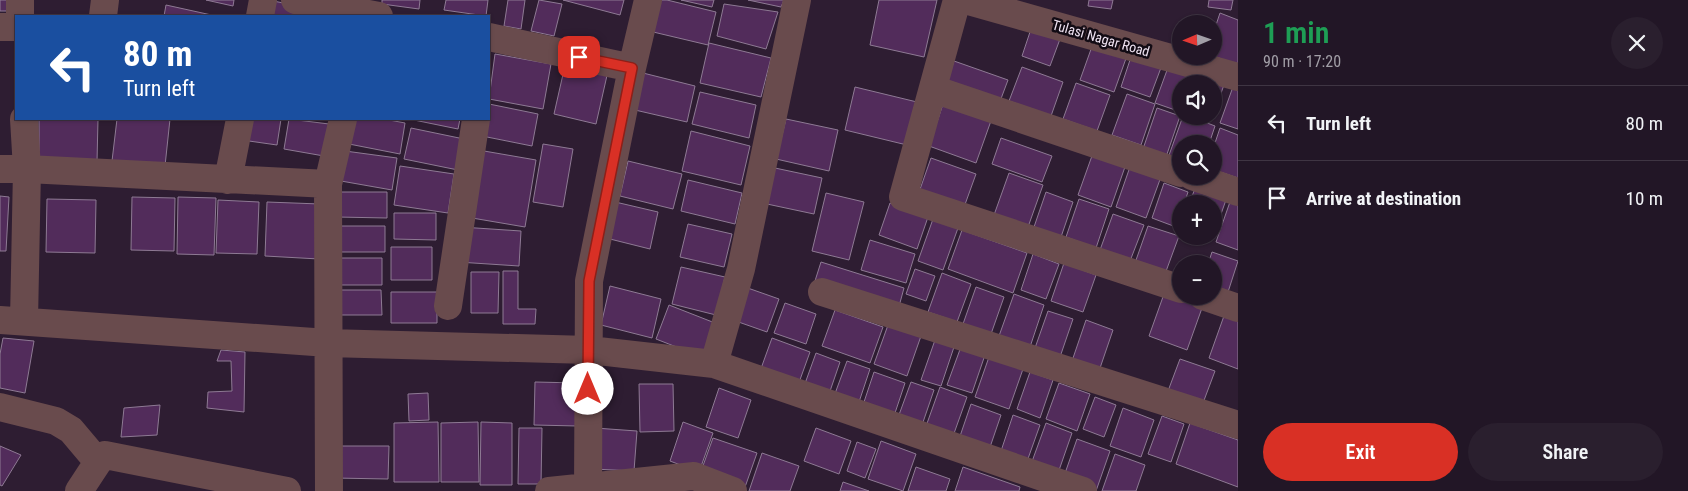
<!DOCTYPE html>
<meta charset="utf-8">
<style>
:root{--surface:#221626;--page:#2a1f2e;--text:#f1f3f6;--muted:#a29fa7;--line:#3f3543;--accent:#d93025}
body{margin:0;font-family:"Roboto Condensed",sans-serif;background:var(--page);color:var(--text);height:100vh;display:flex;flex-direction:column;font-size:19px;white-space:nowrap}
*{box-sizing:border-box;margin:0}
p{font-size:16px;color:var(--muted)}
.icon{flex:none;width:28px;height:28px;fill:none;stroke:currentColor;stroke-width:2;stroke-linecap:round;stroke-linejoin:round}
.map{position:relative;flex:1;overflow:hidden}
.details{display:flex;flex-direction:column;background:var(--surface);width:450px}
.details>*{flex:none}
.top-card{position:absolute;left:15px;top:15px;width:475px;height:105px;border-radius:0px;box-shadow:0 1px 4px #0004,0 0 0 1px var(--line);background:#1a4fa0;color:#fff;overflow:hidden}
.needle{width:32px;rotate:268deg}
.buttons{position:absolute;left:1172px;top:15px;display:grid;gap:10px}
.buttons a{display:grid;place-items:center;width:50px;height:50px;border-radius:50%;background:var(--surface);box-shadow:0 1px 4px #0004,0 0 0 1px var(--line);font-size:25px}
.pin{position:absolute;display:grid;place-items:center;width:42px;height:42px;color:#fff;margin:-21px;border-radius:10px;box-shadow:0 2px 8px #0006}
.me{position:absolute;width:55px;margin:-28px;rotate:0deg;stroke-linejoin:round;filter:drop-shadow(0 0 4px #0008)}
.turn{display:flex;align-items:center;gap:18px;height:105px;padding:0 25px;font-size:22px}
.turn .icon{width:65px;height:65px;stroke-width:2.5}
.turn b{display:block;font-size:35px;line-height:42px}
.round{display:grid;place-items:center;flex:none;width:52px;height:52px;border-radius:26px;background:var(--page)}
.overview{display:flex;align-items:center;justify-content:space-between;height:85px;padding:0 25px}
h1{font-size:30px;font-weight:600;line-height:38px;color:#1e9e55}
.cta{display:flex;gap:10px;margin-top:auto;padding:10px 25px}
.cta a{flex:1;height:58px;border-radius:30px;background:var(--accent);color:#fff;font-size:20px;font-weight:600;line-height:58px;text-align:center}
.cta a+a{background:var(--page);color:var(--text)}
ul{padding:0;list-style:none}
li{display:flex;align-items:center;gap:15px;height:75px;padding:0 25px;border-top:1px solid var(--line)}
li div{flex:1}
li b{display:block;font-size:19px}
li em{font-style:normal}
main{display:flex;flex:1;min-height:0}
.map>svg:first-child{display:block}
.building{fill:#522c5b;stroke:#8e7a94}
.lines{fill:none;stroke-linecap:round;stroke-linejoin:round}
.minor{stroke:#694b4d;stroke-width:28}
.route-casing{stroke:#8d1f18;stroke-width:12}
.route{stroke:#d93025;stroke-width:9}
.labels{text-anchor:middle;stroke-width:5;stroke-linejoin:round;paint-order:stroke}
.street-label{font-size:14px;fill:#efe3f2;stroke:#120b14}
</style>
<main>
<div class="map">
<svg width="1238" height="491" viewBox="0 0 1238 491">
<rect width="100%" height="100%" fill="#2e1d32"/>
<path class="building" d="M0,0H12V11H0Z
M206,0H234L233,6Z
M268,0L304,7L302,16H265Z
M382,0H420L419,9L382,4Z
M446,0H488L486,16L444,10Z
M508,0H525L521,29L504,26Z
M539,0L562,4L554,36L531,31Z
M563,0H624L620,15Z
M656,0H667L716,12L708,45L649,31Z
M681,0H714L712,7Z
M748,0H784L781,7Z
M879,0H937L924,57L870,45Z
M1089,0H1113L1111,9L1088,6Z
M1209,0H1233L1231,10L1208,7Z
M724,4L778,12L766,49L717,36Z
M166,5L216,16H164Z
M1220,13L1238,20V66L1214,56V31Z
M1192,16L1211,23V24H1190Z
M1034,20L1063,31L1050,66L1022,56Z
M1095,38L1129,50L1114,92L1080,80Z
M709,43L771,58L761,97L700,83Z
M495,54L551,64L543,109L489,99Z
M1132,54L1162,65L1150,97L1121,87Z
M566,61L608,71L596,124L554,114Z
M954,61L1008,80L999,104L946,84Z
M1170,62L1196,71L1192,84H1181V112L1155,103Z
M1022,67L1063,82L1051,116L1009,101Z
M643,73L695,86L687,122L635,110Z
M1200,73L1225,82L1214,113V84H1196Z
M1076,83L1110,95L1097,131L1063,119Z
M1234,84L1238,86V129L1220,123Z
M855,87L917,102L907,145L845,130Z
M700,92L756,105L749,138L692,124Z
M1127,94L1155,104L1141,145L1112,135Z
M944,101L992,118L976,163L929,146Z
M489,104L538,114L532,146L477,135L489,119Z
M1157,108L1180,116L1166,157L1143,149Z
M1183,116H1189L1215,126L1209,144H1181V163L1168,158Z
M39,119H98L97,162L39,161Z
M117,119H170L165,166L112,161Z
M245,119H281L277,145L242,140Z
M289,119L329,124L324,156L284,149Z
M354,119H384L405,123L400,154L349,144Z
M409,119H460L458,129Z
M786,119L838,130L829,171L776,159Z
M411,128L464,139L458,170L404,159Z
M1220,128L1238,135V178L1214,170V146Z
M691,131L750,146L741,185L682,171Z
M1001,138L1052,156L1042,182L992,164Z
M543,144L573,149L563,207L533,202Z
M345,151L397,158L392,190L341,181Z
M484,151L536,160L525,227L472,218Z
M1093,153L1126,164L1111,207L1078,195Z
M931,158L976,174L963,210L918,195Z
M628,161L682,174L673,209L620,196Z
M1131,164L1162,174L1146,218L1116,207Z
M400,166L454,174L448,213L394,205Z
M775,168L822,178L814,214L767,204Z
M1009,173L1043,185L1028,227L994,215Z
M688,180L742,193L735,224L681,211Z
M1164,183L1188,192L1184,204H1181V211L1176,227L1152,218Z
M1196,186L1227,197L1214,234V204H1189Z
M337,192H387V218L337,217Z
M1046,192L1073,202L1061,237L1034,227Z
M826,193L864,202L849,260L812,251Z
M0,196L9,197L6,251H0Z
M132,197L175,198L174,251L131,250Z
M178,197L216,198L214,255L177,254Z
M47,199L96,200L95,253L46,252Z
M1079,199L1109,209L1096,248L1066,237Z
M1231,199L1238,201V250L1216,242Z
M218,200L259,202L257,254L216,253Z
M611,201L658,212L650,249L602,237Z
M267,202L320,204L319,259L265,256Z
M890,203L928,217L917,249L879,235Z
M394,213H436V240L394,239Z
M1113,214L1144,225L1130,261L1100,250Z
M933,219L958,228L943,270L918,261Z
M688,224L732,234L724,267L680,257Z
M338,226H385V252H338Z
M1148,226L1179,236L1165,274L1135,263Z
M461,227L521,231L519,266L458,262Z
M962,230L1027,253L1013,293L948,269Z
M870,240L915,254L906,283L861,270Z
M391,247H432V280H391Z
M1212,252L1238,261L1228,292L1214,287V264H1208Z
M1033,254L1059,264L1046,299L1021,290Z
M338,258H382V285H338Z
M821,262L904,288L898,310L814,284Z
M1064,263L1096,275L1083,312L1051,301Z
M681,267L725,277L716,315L672,304Z
M915,269L935,276L926,301L906,294Z
M503,271H518V309H536L535,324H503Z
M471,272H499L498,313H471Z
M942,273L971,284L957,322L928,312Z
M610,286L661,299L652,338L601,325Z
M742,286L779,299L767,332L730,319Z
M976,287L1004,297L991,334L963,324Z
M337,290H381L382,315H337Z
M391,292H437V323H391Z
M1014,294L1044,305L1030,347L999,336Z
M1164,294L1202,308L1187,350L1149,336Z
M785,303L816,314L806,344L774,333Z
M669,305L715,323L702,357L656,339Z
M835,310L883,327L870,363L822,346Z
M1048,311L1073,319L1060,357L1035,348Z
M1225,313L1238,318V369L1209,358Z
M1086,320L1113,330L1099,371L1072,361Z
M888,325L921,336L907,376L874,364Z
M3,338L34,341L25,393L0,388V354Z
M772,338L810,352L797,388L759,374Z
M935,340L954,347L941,386L921,380Z
M962,344L986,352L972,393L947,385Z
M221,350L245,352L244,412L207,408L208,392L232,391L231,361H217Z
M816,353L840,362L828,397L803,389Z
M989,357L1023,369L1009,409L975,397Z
M1180,359L1215,371L1203,403L1168,391Z
M847,361L870,369L857,408L833,399Z
M874,372L905,383L892,422L861,411Z
M1030,372L1053,380L1040,418L1017,409Z
M535,382L579,383L578,426L534,425Z
M911,382L934,390L920,431L896,423Z
M1059,383L1090,394L1077,431L1046,419Z
M639,384H673L674,431L640,432Z
M940,387L967,397L952,439L925,429Z
M719,388L751,400L738,438L706,427Z
M428,393L429,420L409,421L408,394Z
M1095,397L1116,405L1104,437L1083,429Z
M971,404L1001,415L988,453L958,442Z
M160,405L157,435L121,437L124,408Z
M1123,408L1154,420L1141,457L1110,446Z
M1013,415L1040,425L1025,467L999,457Z
M1162,416L1184,424L1171,462L1148,454Z
M438,422L439,482H394V423Z
M478,422L479,482H441V423Z
M481,422L512,423V485H480Z
M683,422L713,433L699,472L670,461Z
M1046,423L1072,433L1057,476L1030,467Z
M1190,423L1238,440V487L1176,464Z
M519,428H542L541,484H518Z
M595,428L637,431L634,471L593,469Z
M816,428L851,441L839,474L804,461Z
M713,438L757,453L744,490L700,474Z
M1077,439L1110,451L1096,491L1063,479Z
M881,441L916,454L903,491L868,479Z
M857,442L876,449L865,478L847,471Z
M0,446L21,455L2,486L0,485Z
M335,446H389L388,479L334,478Z
M762,453L799,466L790,491H749Z
M1115,454L1145,465L1136,491H1102Z
M916,467L950,479L946,491H908Z
M963,467L1020,487L1019,491H955Z
M843,482L869,491H840Z"/>
<g class="lines">
<path class="minor" d="M295,0L379,16
M957,0L903,197L1181,289
M965,0L1238,77
M20,16V0
M103,16L105,0
M260,16L263,0
M0,27H16
M489,37L632,68
M933,89L1181,173
M24,119L27,169L328,184
M0,169H27L24,321
M1192,176L1238,192
M228,180L240,119
M822,292L1238,425
M1203,296L1238,308
M448,306L476,119
M0,320L328,343L589,350L714,364L1083,491
M714,364L741,269L797,0
M0,407L56,421L71,430L98,462
M79,491L98,462L105,455L287,491
M329,491L328,184L343,119
M549,491L694,476L733,491
M588,491L589,281L632,68L648,0"/>
</g>
<g class="lines">
<defs>
<path id="route" d="M579,57L632,68L589,281L588,389"/>
</defs>
<use href="#route" class="route-casing"/>
<use href="#route" class="route"/>
</g>
<g class="labels">
<g class="street-label">
<text transform="translate(1101 38) rotate(16)" y="5">Tulasi Nagar Road</text>
</g>
</g>
</svg>
<div class="buttons">
<a><svg class="needle" viewBox="-14 -14 28 28"><path d="M0-13l5 13h-10z" fill="#e53935"/><path d="M0 13l5-13h-10z" fill="#a29fa7"/></svg></a>
<a><svg class="icon" aria-label="sound" viewBox="0 0 24 24"><path d="M4 9h4l5-4v14l-5-4H4zM17 9q2 3 0 6"/></svg></a>
<a><svg class="icon" aria-label="search" viewBox="0 0 24 24"><circle cx="10" cy="10" r="6"/><path d="M15 15l6 6"/></svg></a>
<a>+</a>
<a>−</a>
</div>
<div class="pin" style="left:579px;top:57px;background:#d93025"><svg class="icon" aria-label="arrive" viewBox="0 0 24 24"><path d="M6 21V4h12l-3 4 3 4H6"/></svg></div>
<svg class="me" style="left:588px;top:389px" viewBox="-20 -20 40 40"><circle r="19" fill="#fff"/><path d="M0-13L10 11 0 6-10 11z" fill="#d93025"/></svg>
<div class="top-card">
<div class="turn"><svg class="icon" aria-label="left" viewBox="0 0 24 24"><path d="M17 20v-9H6M10 6l-5 5 5 5"/></svg><div><b>80 m</b>Turn left</div></div>
</div>
</div>
<section class="details">
<div class="overview"><div><h1>1 min</h1><p>90 m · 17:20</p></div><a class="round"><svg class="icon" aria-label="close" viewBox="0 0 24 24"><path d="M6 6l12 12M18 6L6 18"/></svg></a></div>
<ul>
<li><svg class="icon" aria-label="left" viewBox="0 0 24 24"><path d="M17 20v-9H6M10 6l-5 5 5 5"/></svg><div><b>Turn left</b></div><em>80 m</em></li>
<li><svg class="icon" aria-label="arrive" viewBox="0 0 24 24"><path d="M6 21V4h12l-3 4 3 4H6"/></svg><div><b>Arrive at destination</b></div><em>10 m</em></li>
</ul>
<div class="cta"><a>Exit</a><a>Share</a></div>
</section>
</main>
